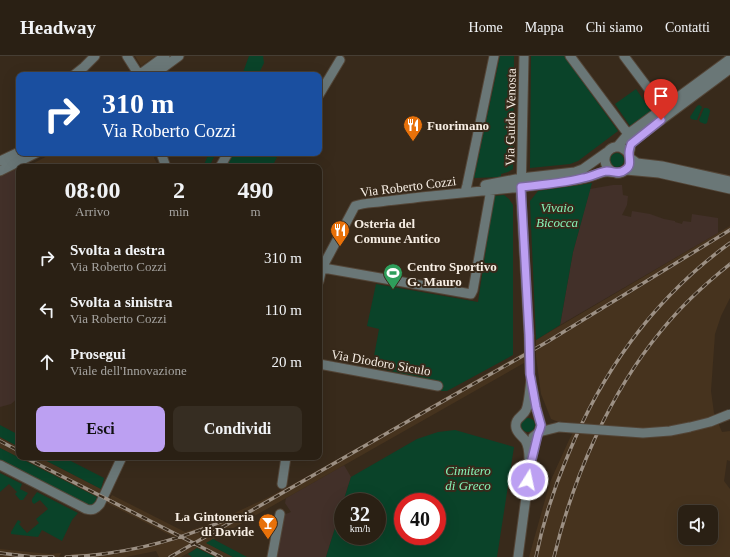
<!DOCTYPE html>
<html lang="it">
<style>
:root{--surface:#2a2014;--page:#362d22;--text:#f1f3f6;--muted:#a5a3a0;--line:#463e34;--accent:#bca0f2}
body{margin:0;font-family:"Times New Roman",serif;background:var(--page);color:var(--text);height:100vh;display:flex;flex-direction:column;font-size:15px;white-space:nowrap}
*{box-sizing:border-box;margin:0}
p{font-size:13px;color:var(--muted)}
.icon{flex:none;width:22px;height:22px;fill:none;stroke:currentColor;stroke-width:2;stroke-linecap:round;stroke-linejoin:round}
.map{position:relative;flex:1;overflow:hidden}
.drawer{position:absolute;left:16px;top:108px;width:306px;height:296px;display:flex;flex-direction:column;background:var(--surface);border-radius:8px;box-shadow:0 4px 16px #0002,0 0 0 1px var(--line)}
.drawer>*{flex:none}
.top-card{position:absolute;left:16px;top:16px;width:306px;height:84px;border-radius:8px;box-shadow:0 4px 16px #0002,0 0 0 1px var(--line);background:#1a4fa0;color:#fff;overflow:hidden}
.tools{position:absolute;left:678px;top:449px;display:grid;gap:8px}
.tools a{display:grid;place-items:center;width:40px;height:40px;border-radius:8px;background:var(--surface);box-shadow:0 4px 16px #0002,0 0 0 1px var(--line);font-size:20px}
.speed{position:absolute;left:334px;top:437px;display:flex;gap:8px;font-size:20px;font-weight:700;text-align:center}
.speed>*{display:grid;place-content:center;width:52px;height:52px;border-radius:50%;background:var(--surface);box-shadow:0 4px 16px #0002,0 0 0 1px var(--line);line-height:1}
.speed small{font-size:10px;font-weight:400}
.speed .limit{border:6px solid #d22;background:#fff;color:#111}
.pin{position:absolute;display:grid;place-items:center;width:34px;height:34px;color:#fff;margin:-41px -17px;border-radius:50% 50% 50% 0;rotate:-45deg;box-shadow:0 0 4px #0007}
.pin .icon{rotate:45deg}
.me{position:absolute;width:44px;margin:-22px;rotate:10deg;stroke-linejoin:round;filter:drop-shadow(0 0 3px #0008)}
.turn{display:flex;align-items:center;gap:14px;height:84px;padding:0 20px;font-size:18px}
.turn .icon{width:52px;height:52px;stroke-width:2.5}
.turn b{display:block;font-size:28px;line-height:34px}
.eta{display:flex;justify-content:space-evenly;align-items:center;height:68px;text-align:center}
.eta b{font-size:24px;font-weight:700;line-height:28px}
.action{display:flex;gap:8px;margin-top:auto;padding:8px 20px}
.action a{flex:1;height:46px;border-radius:8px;background:var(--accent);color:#111;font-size:16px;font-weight:700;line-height:46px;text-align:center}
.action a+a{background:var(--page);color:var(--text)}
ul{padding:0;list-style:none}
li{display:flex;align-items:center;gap:12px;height:52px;padding:0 20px}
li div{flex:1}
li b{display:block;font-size:15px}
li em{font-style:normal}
header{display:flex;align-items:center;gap:24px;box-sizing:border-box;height:56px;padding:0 20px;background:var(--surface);border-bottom:1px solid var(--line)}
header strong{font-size:19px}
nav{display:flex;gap:22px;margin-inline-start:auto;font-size:14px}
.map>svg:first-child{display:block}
.industrial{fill:#423029}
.built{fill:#46331e;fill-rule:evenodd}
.green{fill:#0a4329;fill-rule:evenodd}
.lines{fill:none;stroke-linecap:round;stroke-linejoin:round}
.minor-casing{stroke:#534537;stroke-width:11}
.minor{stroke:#6a7777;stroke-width:9}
.rail-casing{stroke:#9c9084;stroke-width:3.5}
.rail{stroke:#382a1b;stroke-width:2;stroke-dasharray:6;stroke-linecap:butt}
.minor-bridge-casing{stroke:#534537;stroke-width:11;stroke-linecap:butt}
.minor-bridge{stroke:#6a7777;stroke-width:9}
.route-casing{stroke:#7a689d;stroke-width:10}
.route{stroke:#bca0f2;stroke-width:7}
.labels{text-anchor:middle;stroke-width:4;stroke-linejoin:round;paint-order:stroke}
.street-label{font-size:13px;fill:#f7eee4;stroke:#382a1b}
.poi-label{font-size:13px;font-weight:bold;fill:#f7eee4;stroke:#382a1b;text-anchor:start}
.park-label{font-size:13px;font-style:italic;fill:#86f3b7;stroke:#382a1b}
</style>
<header>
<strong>Headway</strong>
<nav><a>Home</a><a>Mappa</a><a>Chi siamo</a><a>Contatti</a></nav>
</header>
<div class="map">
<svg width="730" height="501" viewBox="0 0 730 501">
<rect width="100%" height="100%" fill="#382a1b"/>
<path class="industrial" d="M19,112V341L11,348L0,351V121Z
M613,129H622L623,139L628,140L627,149L622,159L631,161L632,155L650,158L664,163L675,165V166L682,168L683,165L691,166L692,158L718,162V177L560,269L573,196L590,133Z
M344,409L351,421L326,501H276L283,459L291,456L285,447L286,442Z"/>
<path class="built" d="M135,0H155L141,10Z
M53,97H154V102L159,111H37L34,107Z
M730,170V242L721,260L715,278L711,335L714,357L722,376L730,375V405L727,404L724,425L730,433V501H529L550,426L569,384L578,367L556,365L551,363L541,338L536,301V284ZM685,456H711V482H685Z
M524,296V307L207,487L233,501H215L197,492L181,501H159L156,495L126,501H69L71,498L95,497L119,494L137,491L174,481L107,447L112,439L185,476L213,467L271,440L315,416Z
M0,381L19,391V401H39L101,433L97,441L0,392Z
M0,493L49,498L61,497L59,501H0Z"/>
<path class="green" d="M249,0H263L264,7L258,19H242Z
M500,0H514L513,113L508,116L501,118V121L474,122Z
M531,0H564L618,75L578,105L570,108L530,112Z
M636,33L651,55L630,70L615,48Z
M699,49L701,50L702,51L697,64H695L691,63L690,61L697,50Z
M704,52H707L709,53L710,55L707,67L705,68L700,66L699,64Z
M610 104a7 7 0 1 1 14 0a7 7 0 1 1-14 0Z
M209,97H216L209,111H203Z
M230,97H279L272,111H223Z
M592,127L573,196L560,269L536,284L530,145L538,135Z
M504,139L509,143L513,149V299L447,335H440L442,326L372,311L379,273L367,270L376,228L478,246L494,140Z
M521 369a7 7 0 1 1 14 0a7 7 0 1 1-14 0Z
M0,369L19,379V391L0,381Z
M455,374L514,391L497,501H326L351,421L417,383L438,376ZM343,446H377V480H343ZM403,446H437V480H403Z
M0,392L97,441L94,449L91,450L88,449L0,404Z
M39,401H63L104,422L101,433Z
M0,417L22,428L20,433L28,437L23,444H20L15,438L17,436L9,428L0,436Z
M37,436L78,457L72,464L62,485L42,474L38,481L11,478V476L18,464L21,466L19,468L27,477L39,467L36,463L48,453L40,444L34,448L32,446V443Z
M213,483L247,501H233L206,487Z
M197,492L215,501H192L188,498Z"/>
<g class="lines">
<defs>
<path id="minor" d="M127,0L139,19
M524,0L521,141L529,279
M570,0L628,78
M624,0L666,56
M74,19L84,11L95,0
M139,19L165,0
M153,19L179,0
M319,39L340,4
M617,91L628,78L730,3
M161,97L166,111
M629,99L631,88L633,85L730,13
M630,102L637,107L662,110L730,125
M0,105L19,96
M220,111L228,97
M626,114L659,117L730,133
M0,115L36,97
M485,129L521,122L575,116L583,113L607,96
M465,136L467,129L494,0
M319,209L322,212L329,213L471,238L473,234L490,139L491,134L490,129
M319,225L322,212L355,150C363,147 371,147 379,146C393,144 407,143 421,141C451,138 481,135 512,132C533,130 554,127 575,124C585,123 594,119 604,116C609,115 611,116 616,117C623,118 630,112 630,105C630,100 629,97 625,94C612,83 596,103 611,115
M319,308L438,330
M532,330L536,351L541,369L539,376L533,381
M539,376L559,371
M529,403C529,396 529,390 525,384C522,380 517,377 516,372C514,362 523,361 526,354C529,347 530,330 531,323
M0,409L86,453C93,455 96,453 100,448L122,401
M282,428L286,401
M272,501L280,458
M518,501L530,411L537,378"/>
</defs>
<use href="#minor" class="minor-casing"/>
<use href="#minor" class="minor"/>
<defs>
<path id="rail" d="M0,385L19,395
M24,401L221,501
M0,497L33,501H53
M66,501C120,499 173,486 223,465
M170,501L547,286L730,174
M536,501C543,466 554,432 568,399C603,313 654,242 730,187
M554,501C573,422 609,338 661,275C681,250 705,228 730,208"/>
</defs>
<use href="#rail" class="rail-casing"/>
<use href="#rail" class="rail"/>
<defs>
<path id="minor-bridge" d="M529,279L530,318
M559,371L643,377L670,375L690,371L710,366L730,358"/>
</defs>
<use href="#minor-bridge" class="minor-bridge-casing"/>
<use href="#minor-bridge" class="minor-bridge"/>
</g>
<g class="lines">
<defs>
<path id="route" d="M528,424L530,411L538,378L540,373L541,369L536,351L530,318L529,279L521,131C542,129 563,127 583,122C591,121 599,116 607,115C614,115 619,119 625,114C632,110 629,104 629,97C629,94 630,91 631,88L661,64"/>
</defs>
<use href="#route" class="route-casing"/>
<use href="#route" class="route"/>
</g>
<defs>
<symbol id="restaurant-pin" viewBox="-11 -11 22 30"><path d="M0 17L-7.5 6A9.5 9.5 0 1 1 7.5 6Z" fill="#e8710a" stroke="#382a1b"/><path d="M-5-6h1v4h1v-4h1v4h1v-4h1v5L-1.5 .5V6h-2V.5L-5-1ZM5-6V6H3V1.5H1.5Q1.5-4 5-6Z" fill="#fff"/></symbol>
<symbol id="stadium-pin" viewBox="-11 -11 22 30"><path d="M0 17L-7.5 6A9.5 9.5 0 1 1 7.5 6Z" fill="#2e9e5b" stroke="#382a1b"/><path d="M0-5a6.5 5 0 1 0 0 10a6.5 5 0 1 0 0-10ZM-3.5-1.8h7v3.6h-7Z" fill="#fff"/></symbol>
<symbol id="bar-pin" viewBox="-11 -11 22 30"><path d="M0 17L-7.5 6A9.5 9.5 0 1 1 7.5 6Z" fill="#e8710a" stroke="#382a1b"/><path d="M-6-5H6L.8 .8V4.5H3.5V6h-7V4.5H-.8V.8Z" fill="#fff"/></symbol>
</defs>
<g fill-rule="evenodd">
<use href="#restaurant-pin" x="402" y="58" width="22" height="30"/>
<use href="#restaurant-pin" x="329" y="163" width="22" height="30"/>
<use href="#stadium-pin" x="382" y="206" width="22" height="30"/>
<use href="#bar-pin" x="257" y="456" width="22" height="30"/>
</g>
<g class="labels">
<g class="street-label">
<text transform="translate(510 61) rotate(-89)" y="5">Via Guido Venosta</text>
<text transform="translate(408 130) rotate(-7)" y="5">Via Roberto Cozzi</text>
<text transform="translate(381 306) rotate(10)" y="5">Via Diodoro Siculo</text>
</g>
<g class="poi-label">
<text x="427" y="74">Fuorimano</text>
<text x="354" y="172">Osteria del<tspan x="354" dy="15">Comune Antico</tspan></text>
<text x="407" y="215">Centro Sportivo<tspan x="407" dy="15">G. Mauro</tspan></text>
<text x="254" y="465" text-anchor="end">La Gintoneria<tspan x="254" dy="15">di Davide</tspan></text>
</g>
<g class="park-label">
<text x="557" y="156">Vivaio<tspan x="557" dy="15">Bicocca</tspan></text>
<text x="468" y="419">Cimitero<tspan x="468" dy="15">di Greco</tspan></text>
</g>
</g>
</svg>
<div class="tools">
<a><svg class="icon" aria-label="sound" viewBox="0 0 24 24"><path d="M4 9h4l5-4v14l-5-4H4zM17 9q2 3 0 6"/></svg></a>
</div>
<div class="speed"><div>32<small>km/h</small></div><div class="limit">40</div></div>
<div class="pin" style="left:661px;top:64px;background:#d93025"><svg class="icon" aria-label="arrive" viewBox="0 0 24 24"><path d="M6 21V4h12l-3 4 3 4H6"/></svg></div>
<svg class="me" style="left:528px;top:424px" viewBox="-20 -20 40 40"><circle r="17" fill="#bca0f2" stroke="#fff" stroke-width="3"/><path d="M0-11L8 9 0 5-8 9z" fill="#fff"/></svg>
<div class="top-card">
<div class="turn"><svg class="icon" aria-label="right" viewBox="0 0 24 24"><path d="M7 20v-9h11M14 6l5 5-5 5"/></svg><div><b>310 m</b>Via Roberto Cozzi</div></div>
</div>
<section class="drawer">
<div class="eta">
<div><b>08:00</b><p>Arrivo</p></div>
<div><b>2</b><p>min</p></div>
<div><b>490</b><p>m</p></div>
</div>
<ul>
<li><svg class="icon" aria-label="right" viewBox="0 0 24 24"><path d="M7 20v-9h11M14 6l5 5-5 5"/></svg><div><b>Svolta a destra</b><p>Via Roberto Cozzi</p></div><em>310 m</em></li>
<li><svg class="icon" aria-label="left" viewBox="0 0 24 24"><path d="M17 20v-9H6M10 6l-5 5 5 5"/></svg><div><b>Svolta a sinistra</b><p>Via Roberto Cozzi</p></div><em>110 m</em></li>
<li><svg class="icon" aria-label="ahead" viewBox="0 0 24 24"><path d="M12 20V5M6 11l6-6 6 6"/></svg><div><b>Prosegui</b><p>Viale dell'Innovazione</p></div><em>20 m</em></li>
</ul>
<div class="action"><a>Esci</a><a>Condividi</a></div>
</section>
</div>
